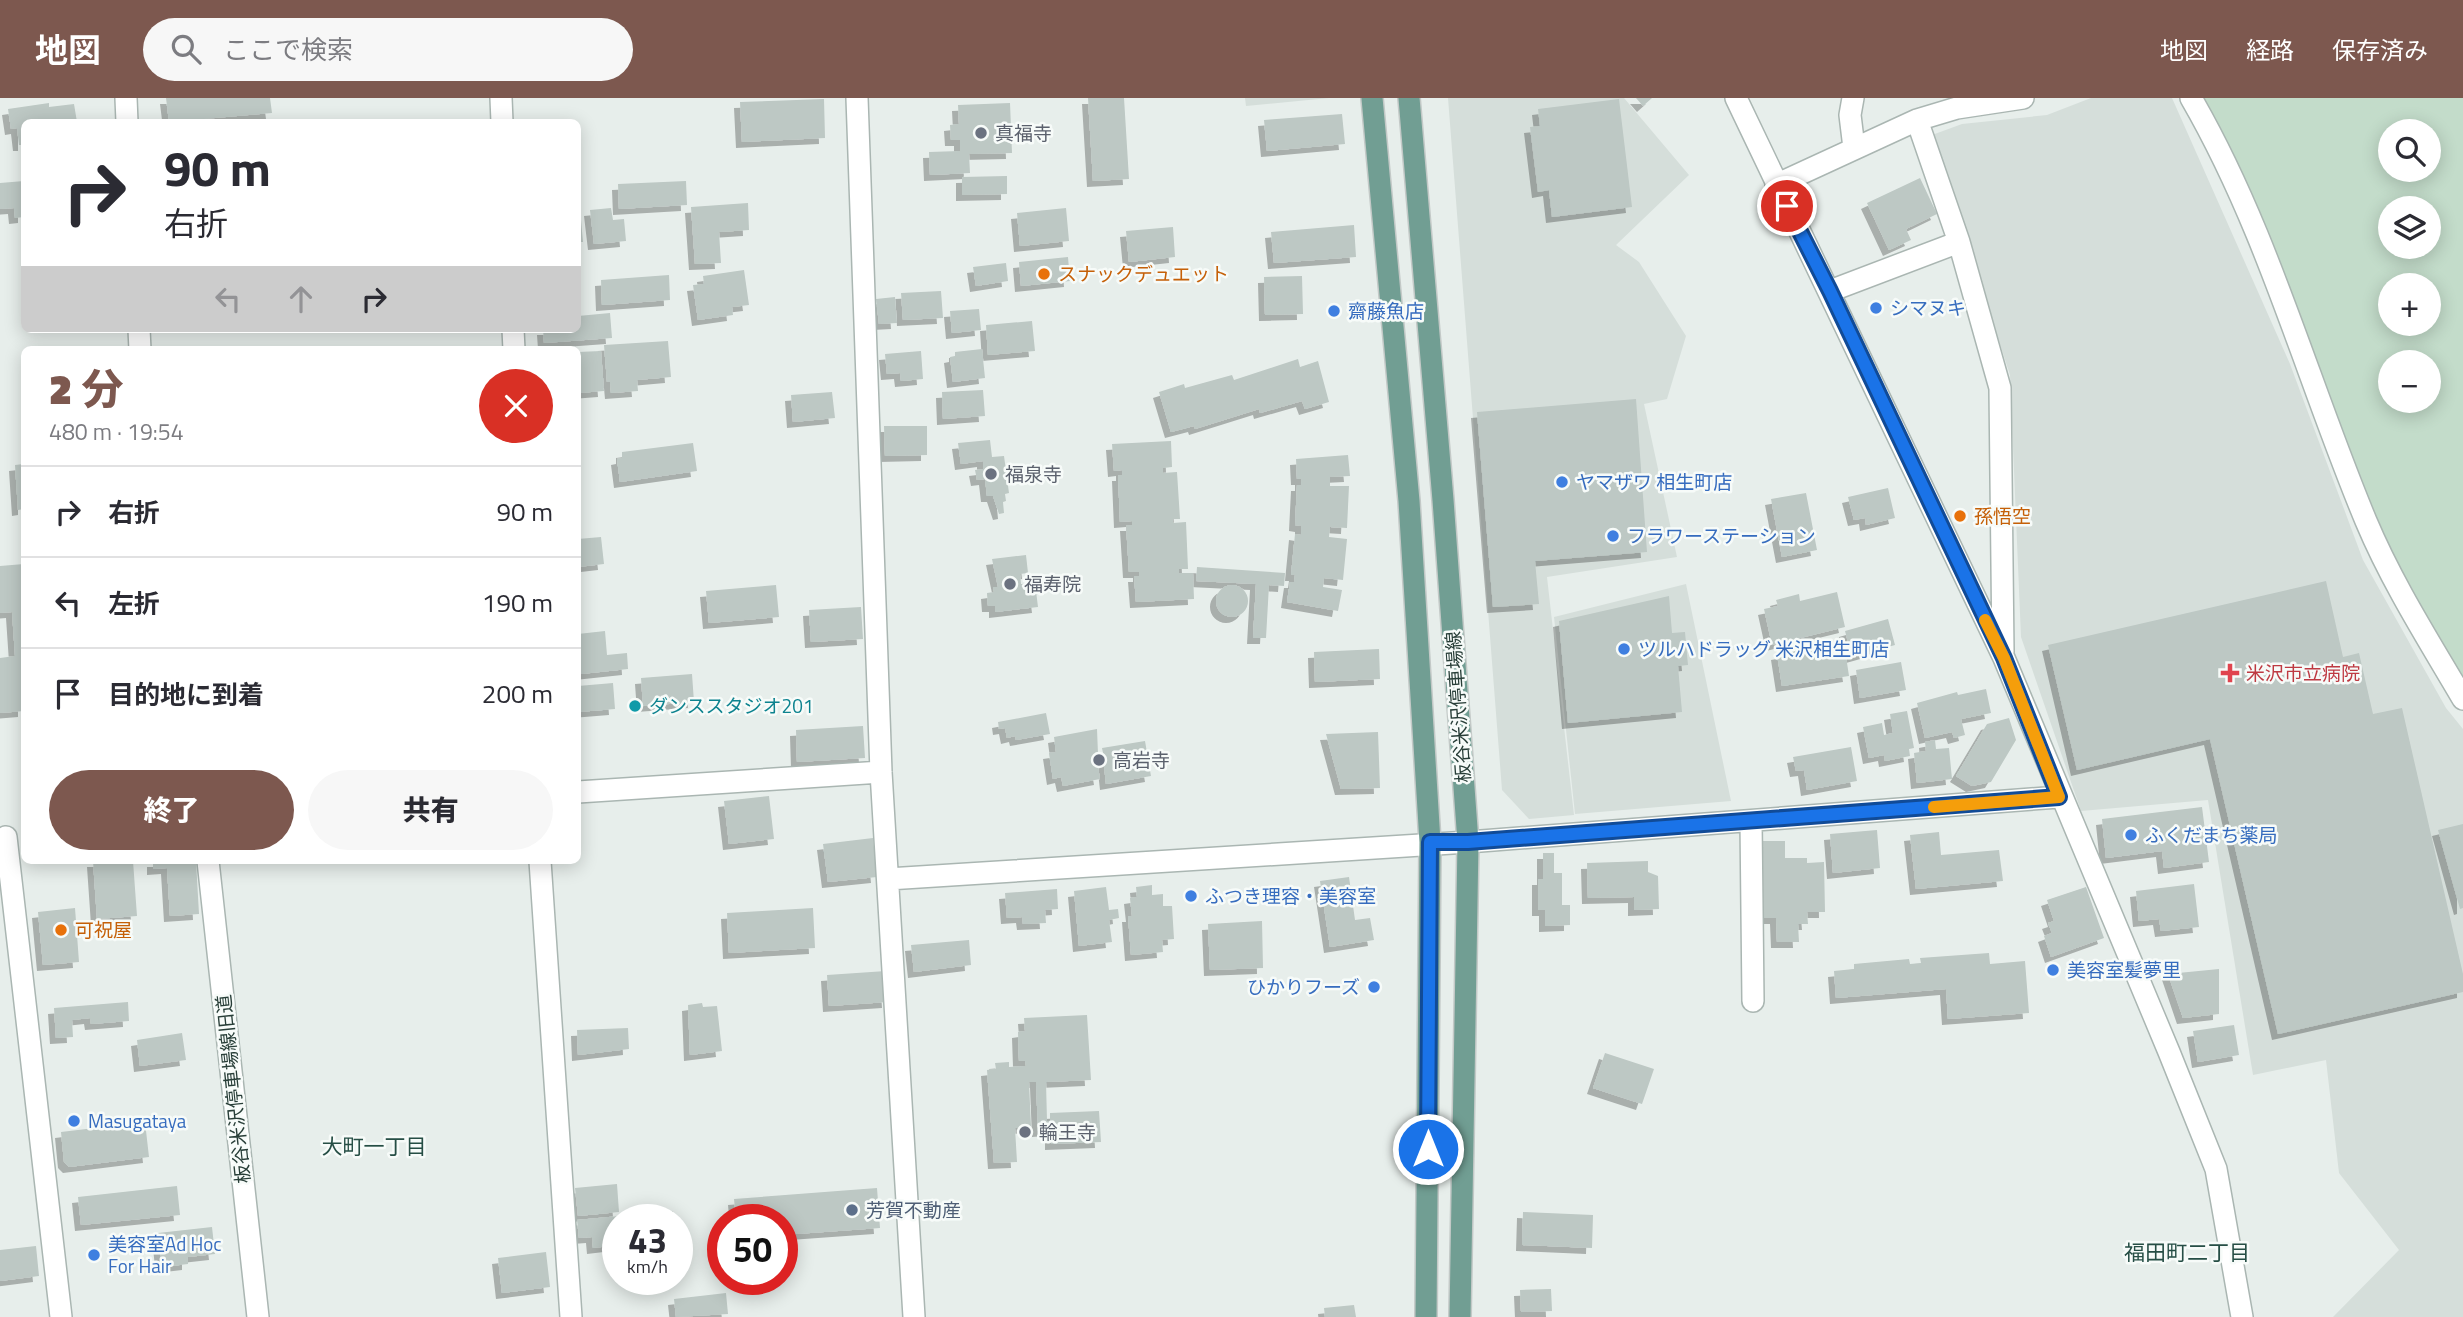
<!DOCTYPE html>
<html lang="ja">
<meta charset="utf-8">
<style>
:root{--surface:#fff;--page:#f7f7f7;--text:#2b2b33;--muted:#7c7c81;--line:#e1e1e2;--accent:#7d584f}
body{margin:0;font-family:"Titillium Web","Noto Sans JP",sans-serif;background:var(--page);color:var(--text);height:100vh;display:flex;flex-direction:column;font-size:26px;white-space:nowrap}
*{box-sizing:border-box;margin:0}
p{font-size:23px;color:var(--muted)}
.icon{flex:none;width:38px;height:38px;fill:none;stroke:currentColor;stroke-width:2;stroke-linecap:round;stroke-linejoin:round}
.map{position:relative;flex:1;overflow:hidden}
.side{position:absolute;left:21px;top:248px;width:560px;height:518px;display:flex;flex-direction:column;background:var(--surface);border-radius:10px;box-shadow:0 4px 18px #0003}
.side>*{flex:none}
.guide{position:absolute;left:21px;top:21px;width:560px;height:214px;border-radius:10px;box-shadow:0 4px 18px #0003;background:#fff;color:var(--text);overflow:hidden}
.tools{position:absolute;left:2378px;top:21px;display:grid;gap:14px}
.tools a{display:grid;place-items:center;width:63px;height:63px;border-radius:50%;background:var(--surface);box-shadow:0 4px 18px #0003;font-size:35px}
.speed{position:absolute;left:602px;top:1106px;display:flex;gap:14px;font-size:35px;font-weight:700;text-align:center}
.speed>*{display:grid;place-content:center;width:91px;height:91px;border-radius:50%;background:var(--surface);box-shadow:0 4px 18px #0003;line-height:1}
.speed small{font-size:18px;font-weight:400}
.speed .limit{border:10px solid #d22;background:#fff;color:#111}
.pin{position:absolute;display:grid;place-items:center;width:60px;height:60px;color:#fff;margin:-30px;border:4px solid #fff;border-radius:50%;box-shadow:0 2px 7px #0007}
.me{position:absolute;width:77px;margin:-38px;rotate:0deg;stroke-linejoin:round;filter:drop-shadow(0 0 5px #0008)}
.turn{display:flex;align-items:center;gap:24px;height:147px;padding:0 28px;font-size:32px}
.turn .icon{width:91px;height:91px;stroke-width:2.5}
.turn b{display:block;font-size:49px;line-height:60px}
.lanes{display:flex;align-items:center;height:66px;padding:0 28px;background:#0003;justify-content:center;gap:35px;direction:ltr}
.lanes .off{opacity:.35}
.round{display:grid;place-items:center;flex:none;width:74px;height:74px;border-radius:37px;background:var(--page)}
.headline{display:flex;align-items:center;justify-content:space-between;height:119px;padding:0 28px}
h1{font-size:42px;font-weight:800;line-height:52px;color:var(--accent)}
.cta{display:flex;gap:14px;margin-top:auto;padding:14px 28px}
.cta a{flex:1;height:80px;border-radius:42px;background:var(--accent);color:#fff;font-size:28px;font-weight:800;line-height:80px;text-align:center}
.cta a+a{background:var(--page);color:var(--text)}
ul{padding:0;list-style:none}
li{display:flex;align-items:center;gap:21px;height:91px;padding:0 28px;border-top:2px solid var(--line)}
li div{flex:1}
li b{display:block;font-size:26px}
li em{font-style:normal}
header{display:flex;align-items:center;gap:42px;box-sizing:border-box;height:98px;padding:0 35px;background:var(--accent);color:#fff}
header strong{font-size:33px}
nav{display:flex;gap:38px;margin-inline-start:auto;font-size:24px}
.search{width:490px;height:63px;background:var(--page);display:flex;align-items:center;gap:18px;box-sizing:border-box;padding:0 24px;border-radius:38px;color:var(--muted);font-size:26px}
.map>svg:first-child{display:block}
.built{fill:#d5deda}
.green{fill:#c3dcca;fill-rule:evenodd}
.building{fill:#bdc8c4;filter:url(#shadow)}
.lines{fill:none;stroke-linecap:round;stroke-linejoin:round}
.minor-casing{stroke:#aab6b2;stroke-width:24}
.major-casing{stroke:#c3c9c7;stroke-width:24}
.minor{stroke:#fff;stroke-width:21}
.major{stroke:#719e93;stroke-width:21}
.route-casing{stroke:#114b97;stroke-width:18}
.route{stroke:#1a73e8;stroke-width:12}
.slow{stroke:#f59e0b;stroke-width:12}
.worship-dot{fill:#6b7280;stroke:#f7fbf9;stroke-width:2.5}
.food-dot{fill:#e8710a;stroke:#f7fbf9;stroke-width:2.5}
.shop-dot{fill:#3f7fe0;stroke:#f7fbf9;stroke-width:2.5}
.health-dot{fill:#e0444e;stroke:#f7fbf9;stroke-width:2.5}
.culture-dot{fill:#0f9aa8;stroke:#f7fbf9;stroke-width:2.5}
.service-dot{fill:#5c6f8a;stroke:#f7fbf9;stroke-width:2.5}
.labels{text-anchor:middle;stroke-width:5;stroke-linejoin:round;paint-order:stroke}
.worship-label{font-size:19px;fill:#5b616d;stroke:#f7fbf9;text-anchor:start}
.food-label{font-size:19px;fill:#c56008;stroke:#f7fbf9;text-anchor:start}
.shop-label{font-size:19px;fill:#366cbe;stroke:#f7fbf9;text-anchor:start}
.health-label{font-size:19px;fill:#be3a42;stroke:#f7fbf9;text-anchor:start}
.culture-label{font-size:19px;fill:#0d838f;stroke:#f7fbf9;text-anchor:start}
.street-label{font-size:19px;fill:#283e38;stroke:#f7fbf9}
.service-label{font-size:19px;fill:#4e5e75;stroke:#f7fbf9;text-anchor:start}
.neighbourhood-label{font-size:21px;fill:#264e45;stroke:#f7fbf9}
</style>
<header>
<strong>地図</strong>
<div class="search"><svg class="icon" aria-label="search" viewBox="0 0 24 24"><circle cx="10" cy="10" r="6"/><path d="M15 15l6 6"/></svg>ここで検索</div>
<nav><a>地図</a><a>経路</a><a>保存済み</a></nav>
</header>
<div class="map">
<svg width="2463" height="1219" viewBox="0 0 2463 1219">
<defs>
<filter id="shadow"><feDropShadow dx="-6" dy="6" stdDeviation="0" flood-color="#0004"/></filter>
</defs>
<rect width="100%" height="100%" fill="#e7eeeb"/>
<path class="built" d="M1245,0H1329L1246,8Z
M1448,0H1624L1689,77L1616,147L1639,164L1686,238L1667,301L1644,306L1677,459L1547,479L1574,717L1529,721L1502,692Z
M2091,0H2172L2290,266L2363,462L2446,610L2463,631V1219H2333L2399,1152L2339,1075L2326,962L2253,977L2208,702L2081,713L2021,539L2010,277L1932,37L1962,26L2047,17Z
M1686,486L1731,703L1575,716L1554,519Z"/>
<path class="green" d="M2198,0H2463V586L2373,423ZM2390,33H2429V72H2390ZM2390,110H2429V149H2390ZM2390,187H2429V226H2390ZM2390,264H2429V303H2390Z"/>
<path class="building" d="M166,0H270L272,15L169,24Z
M1088,0H1124L1129,81L1093,83Z
M1636,0H1652L1643,8Z
M824,1L825,40L742,44L740,4Z
M1619,1L1632,109L1552,119L1549,92L1538,94L1530,29L1540,28L1538,11Z
M49,5V9L74,6L77,24H24V47H19L17,30L11,31L8,11Z
M1010,5L1012,55L969,56L970,75L930,77L929,54L960,53V42H951L950,27L959,26L958,7Z
M1342,16L1345,46L1267,53L1264,22Z
M1007,78V96L962,97V79Z
M1920,80L1937,116L1906,131L1911,142L1889,152L1867,105Z
M24,83V119L15,120L14,110L0,111V85Z
M686,83L687,107L619,111L618,86Z
M748,105L749,132L719,134L721,165L695,166L691,109Z
M611,110L613,122L624,121L626,143L594,146L590,112Z
M1066,110L1069,143L1020,148L1017,115Z
M581,122L583,144H578V123Z
M1354,127L1356,159L1274,165L1271,134Z
M1173,129L1175,159L1129,164L1126,133Z
M1068,159L1070,183L1021,188L1019,164Z
M1006,165L1008,183L976,188L973,169Z
M744,172L749,207L732,209L733,217L698,222L693,187L704,186L703,178Z
M669,177L670,202L602,207L601,182Z
M1302,178L1303,216L1265,217L1264,179Z
M941,193L943,220L903,222L901,195Z
M895,199L897,225L879,226L876,201Z
M979,211L981,232L952,235L950,213Z
M610,215L612,240L544,245L543,231H578V218Z
M1032,223L1035,253L988,257L986,227Z
M668,243L671,279L637,282L638,293L611,295L610,284H607L604,247Z
M982,251L985,280L953,284L950,259L955,258V254Z
M601,253L604,293L578,295V254Z
M921,253L923,281L901,283L900,275L887,276L885,256Z
M1298,261L1300,269L1318,263L1329,304L1305,311L1302,303L1260,315L1259,311L1195,331L1194,328L1171,334L1159,294L1184,286L1185,290L1232,277L1234,282Z
M983,292L985,318L943,321L942,294Z
M832,294L835,320L793,324L791,297Z
M1636,301L1647,454L1535,463L1539,506L1493,509L1477,314Z
M884,328H927V357L885,358Z
M990,342L992,359L1004,358L1009,395L1005,396L1006,403L1003,404L1004,415L999,416L993,398H987L985,381L977,382L975,372L983,371V363L961,366L958,345Z
M1171,343L1172,369L1163,370V375L1177,374L1180,421H1173V425L1186,424L1188,471H1179V475H1193L1194,501L1136,504L1134,478H1139V474H1129L1126,427H1132V423L1120,424L1118,377H1122V372L1114,373L1112,346Z
M693,345L697,373L620,384L617,361L622,360V354Z
M1348,357L1350,378L1330,379V388H1349L1347,430L1330,429L1329,439L1347,441L1343,482L1324,480L1323,489L1342,492L1338,513L1287,504L1290,484H1294L1295,477H1291L1295,436L1301,437V428L1295,427L1297,387H1301V381H1297L1296,361Z
M24,366V411L18,412L15,367Z
M1888,390L1895,420L1866,427L1865,420L1854,422L1848,399Z
M1806,395L1817,452L1782,459L1771,401Z
M601,439L604,466L578,469V441Z
M1026,457L1028,475L1020,476L1021,486L1035,485L1038,509L995,514V508H988L987,495L994,494L993,489H998L992,461Z
M24,466V613L0,615V560L15,558L12,514L0,515V468Z
M1197,469L1285,475L1284,488L1269,487L1266,540H1253L1256,486L1196,483Z
M2326,483L2343,559L2359,555L2373,616L2402,610L2463,876V894L2278,936L2210,641L2077,672L2048,547Z
M776,487L779,519L709,525L706,493Z
M1216 503a16 16 0 1 1 32 0a16 16 0 1 1-32 0Z
M1837,494L1845,529L1772,547L1764,511L1778,508L1776,502L1799,496L1800,503Z
M1669,498L1672,535L1685,534L1688,567L1678,568L1682,614L1568,625L1559,523Z
M861,509L863,541L811,544L809,512Z
M1888,521L1895,547L1852,559L1845,533Z
M605,533L607,557L627,555L628,571L581,576L578,536Z
M1844,545L1849,578L1782,588L1777,556Z
M1379,551L1380,581L1315,584L1314,554Z
M1901,564L1906,592L1860,600L1856,572Z
M692,576L694,604L643,608L641,580Z
M613,585L615,611L578,614V588Z
M1986,591L1991,615L1961,621L1965,637L1954,640L1952,634L1925,640L1917,605L1957,594L1958,597Z
M1907,613L1914,650L1909,651L1910,658L1885,663L1884,657L1869,660L1863,629L1882,625L1884,637L1893,635L1890,616Z
M1046,615L1050,636L1016,642L1015,638L1007,640L1005,630L999,631L998,624Z
M2009,620L2016,642L1991,684L1972,688L1956,678L1987,626Z
M863,628L865,660L797,664L796,632Z
M1097,631L1098,656L1103,655L1102,650L1145,643L1151,678L1106,686L1104,668L1098,669L1100,681L1063,688L1061,679L1053,681L1049,655L1056,654L1054,639Z
M1378,634L1380,690L1341,691L1326,636Z
M1935,642L1936,651L1949,650L1952,681L1917,685L1914,655L1926,653L1925,644Z
M1851,649L1857,683L1807,692L1804,672L1796,673L1793,659Z
M769,698L774,741L729,746L724,703Z
M2202,709L2209,764L2164,770L2162,753L2106,760L2102,721Z
M2463,726V810L2460,811L2438,732Z
M1877,732L1880,770L1833,775L1830,736Z
M1939,734L1941,757L1999,752L2003,783L1916,791L1910,737Z
M873,740L877,779L828,784L823,746Z
M1763,743H1785V760H1807V765L1824,764L1825,814H1807L1808,826H1798L1799,844H1777L1776,820H1764Z
M1543,755H1554V775H1562V807H1570V827L1545,828V812H1538V781H1543Z
M93,763H133L137,818L97,821Z
M153,763H196L199,816L170,818L167,770L153,771Z
M1648,763V774L1658,778L1659,811L1634,812V799L1588,800L1587,765Z
M1349,779L1355,822L1370,820L1374,842L1330,849L1320,783Z
M2194,786L2199,829L2161,833L2159,821L2139,823L2136,793Z
M1152,787V797L1163,796V808H1172L1174,841L1162,842L1163,854L1131,857L1128,818H1132L1130,800L1137,799L1136,789Z
M1106,789L1109,812L1118,811L1119,820L1109,822L1112,844L1079,848L1074,793Z
M2086,789L2104,840L2051,859L2044,838L2052,835L2048,825L2054,823L2047,802Z
M1057,791L1058,811L1045,812L1046,825L1023,826L1022,819L1007,820L1005,795Z
M75,810L79,864L43,867L38,814Z
M813,810L815,850L729,855L727,815Z
M1262,823L1263,870L1210,872L1208,826Z
M969,842L971,867L914,874L911,847Z
M1989,855L1990,866L2025,863L2029,915L1948,921L1946,891L1836,900L1834,873L1854,871V866L1909,861L1910,866L1921,865L1920,860Z
M2219,871V916L2183,920L2168,876Z
M886,873L888,904L829,908L827,877Z
M128,904L129,923L91,926L90,920L72,922L73,939L56,940L54,910Z
M702,905L703,909L717,908L722,953L690,957L688,907Z
M1087,917L1091,982L1046,984L1047,1023H1050V1015L1099,1013L1101,1044L1051,1046V1032L1038,1033L1036,984H1029L1031,1029L1015,1030L1017,1064L994,1065L987,972L996,971L995,965L1009,964V969L1026,968L1025,963H1019L1018,934L1025,933L1024,920Z
M2234,927L2239,957L2198,964L2193,933Z
M628,930L629,951L578,957L577,932Z
M182,935L186,962L140,968L137,942Z
M1605,955L1654,971L1642,1006L1593,990Z
M145,1024L149,1059L69,1069L64,1064L61,1034Z
M617,1086L619,1114L578,1118L575,1090Z
M177,1088L180,1117L81,1127L78,1099Z
M877,1090L880,1130L782,1137V1122H736L734,1101Z
M673,1113L674,1122H618V1147L593,1150L592,1139L579,1140L577,1122Z
M1523,1114L1593,1117L1592,1150L1522,1147Z
M212,1129L215,1156L188,1159V1166L171,1168L170,1162L161,1163L158,1135Z
M36,1148L39,1178L0,1183V1152Z
M546,1154L550,1189L502,1195L498,1160Z
M1551,1191L1552,1213L1521,1214L1520,1192Z
M726,1195L728,1216L676,1219L674,1201Z
M1354,1207L1356,1219H1325L1324,1210Z"/>
<g class="lines">
<defs>
<path id="minor" d="M126,0L127,24
M501,0L502,24
M857,0L881,674L914,1219
M1736,0L2004,560L2169,954L2216,1071L2242,1219
M1853,0L1850,17L1854,50
M2191,0C2268,133 2307,282 2366,423C2392,485 2429,543 2463,601
M1776,87L1917,22L1957,10L2023,0
M1959,144L2000,290L2003,554
M1830,193L1959,144L1917,22
M139,231L140,252
M513,231L514,252
M578,694L881,674
M1751,723L1753,903
M6,739L61,1219
M208,763L258,1219
M540,763L571,1219
M888,781L1468,744L2059,699"/>
<path id="major" d="M1372,0L1409,403L1430,744L1426,1219
M1409,0L1443,402L1468,744L1460,1219"/>
</defs>
<use href="#minor" class="minor-casing"/>
<use href="#major" class="major-casing"/>
<use href="#minor" class="minor"/>
<use href="#major" class="major"/>
</g>
<g class="lines">
<defs>
<path id="route" d="M1428,1051L1430,744H1468L2059,699L2004,560L1830,193L1787,108"/>
</defs>
<use href="#route" class="route-casing"/>
<use href="#route" class="route"/>
<path class="slow" d="M1934,709L2059,699L2004,560L1985,522"/>
</g>
<g class="worship-dot">
<circle cx="981" cy="35" r="7"/>
<circle cx="991" cy="376" r="7"/>
<circle cx="1010" cy="486" r="7"/>
<circle cx="1099" cy="662" r="7"/>
<circle cx="1025" cy="1034" r="7"/>
</g>
<g class="food-dot">
<circle cx="1044" cy="176" r="7"/>
<circle cx="1960" cy="418" r="7"/>
<circle cx="61" cy="832" r="7"/>
</g>
<g class="shop-dot">
<circle cx="1876" cy="210" r="7"/>
<circle cx="1334" cy="213" r="7"/>
<circle cx="1562" cy="384" r="7"/>
<circle cx="1613" cy="438" r="7"/>
<circle cx="1624" cy="551" r="7"/>
<circle cx="2131" cy="737" r="7"/>
<circle cx="1191" cy="798" r="7"/>
<circle cx="2053" cy="872" r="7"/>
<circle cx="1374" cy="889" r="7"/>
<circle cx="74" cy="1023" r="7"/>
<circle cx="94" cy="1157" r="7"/>
</g>
<path class="health-dot" d="M2226.5 564.5h7v7h7v7h-7v7h-7v-7h-7v-7h7z"/>
<circle class="culture-dot" cx="635" cy="608" r="7"/>
<circle class="service-dot" cx="852" cy="1112" r="7"/>
<g class="labels">
<g class="worship-label">
<text x="995" y="42">真福寺</text>
<text x="1005" y="383">福泉寺</text>
<text x="1024" y="493">福寿院</text>
<text x="1113" y="669">高岩寺</text>
<text x="1039" y="1041">輪王寺</text>
</g>
<g class="food-label">
<text x="1058" y="183">スナックデュエット</text>
<text x="1974" y="425">孫悟空</text>
<text x="75" y="839">可祝屋</text>
</g>
<g class="shop-label">
<text x="1890" y="217">シマヌキ</text>
<text x="1348" y="220">齋藤魚店</text>
<text x="1576" y="391">ヤマザワ 相生町店</text>
<text x="1627" y="445">フラワーステーション</text>
<text x="1638" y="558">ツルハドラッグ 米沢相生町店</text>
<text x="2145" y="744">ふくだまち薬局</text>
<text x="1205" y="805">ふつき理容・美容室</text>
<text x="2067" y="879">美容室髪夢里</text>
<text x="1360" y="896" text-anchor="end">ひかりフーズ</text>
<text x="88" y="1030">Masugataya</text>
<text x="108" y="1153">美容室Ad Hoc<tspan x="108" dy="22">For Hair</tspan></text>
</g>
<g class="health-label">
<text x="2246" y="582">米沢市立病院</text>
</g>
<g class="culture-label">
<text x="649" y="615">ダンススタジオ201</text>
</g>
<g class="street-label">
<text transform="translate(1458 609) rotate(-94)" y="7">板谷米沢停車場線</text>
<text transform="translate(233 991) rotate(-96)" y="7">板谷米沢停車場線旧道</text>
</g>
<g class="service-label">
<text x="866" y="1119">芳賀不動産</text>
</g>
<g class="neighbourhood-label">
<text x="374" y="1056">大町一丁目</text>
<text x="2187" y="1162">福田町二丁目</text>
</g>
</g>
</svg>
<div class="tools">
<a><svg class="icon" aria-label="search" viewBox="0 0 24 24"><circle cx="10" cy="10" r="6"/><path d="M15 15l6 6"/></svg></a>
<a><svg class="icon" aria-label="layers" viewBox="0 0 24 24"><path d="M12 4l9 5-9 5-9-5zM3 14l9 5 9-5"/></svg></a>
<a>+</a>
<a>−</a>
</div>
<div class="speed"><div>43<small>km/h</small></div><div class="limit">50</div></div>
<div class="pin" style="left:1787px;top:108px;background:#d93025"><svg class="icon" aria-label="arrive" viewBox="0 0 24 24"><path d="M6 21V4h12l-3 4 3 4H6"/></svg></div>
<svg class="me" style="left:1428px;top:1051px" viewBox="-20 -20 40 40"><circle r="17" fill="#1a73e8" stroke="#fff" stroke-width="3"/><path d="M0-11L8 9 0 5-8 9z" fill="#fff"/></svg>
<div class="guide">
<div class="turn"><svg class="icon" aria-label="right" viewBox="0 0 24 24"><path d="M7 20v-9h11M14 6l5 5-5 5"/></svg><div><b>90 m</b>右折</div></div>
<div class="lanes"><svg class="icon off" aria-label="left" viewBox="0 0 24 24"><path d="M17 20v-9H6M10 6l-5 5 5 5"/></svg><svg class="icon off" aria-label="ahead" viewBox="0 0 24 24"><path d="M12 20V5M6 11l6-6 6 6"/></svg><svg class="icon" aria-label="right" viewBox="0 0 24 24"><path d="M7 20v-9h11M14 6l5 5-5 5"/></svg></div>
</div>
<section class="side">
<div class="headline"><div><h1>2 分</h1><p>480 m · 19:54</p></div><a class="round" style="background:#d93025;color:#fff"><svg class="icon" aria-label="close" viewBox="0 0 24 24"><path d="M6 6l12 12M18 6L6 18"/></svg></a></div>
<ul>
<li><svg class="icon" aria-label="right" viewBox="0 0 24 24"><path d="M7 20v-9h11M14 6l5 5-5 5"/></svg><div><b>右折</b></div><em>90 m</em></li>
<li><svg class="icon" aria-label="left" viewBox="0 0 24 24"><path d="M17 20v-9H6M10 6l-5 5 5 5"/></svg><div><b>左折</b></div><em>190 m</em></li>
<li><svg class="icon" aria-label="arrive" viewBox="0 0 24 24"><path d="M6 21V4h12l-3 4 3 4H6"/></svg><div><b>目的地に到着</b></div><em>200 m</em></li>
</ul>
<div class="cta"><a>終了</a><a>共有</a></div>
</section>
</div>
